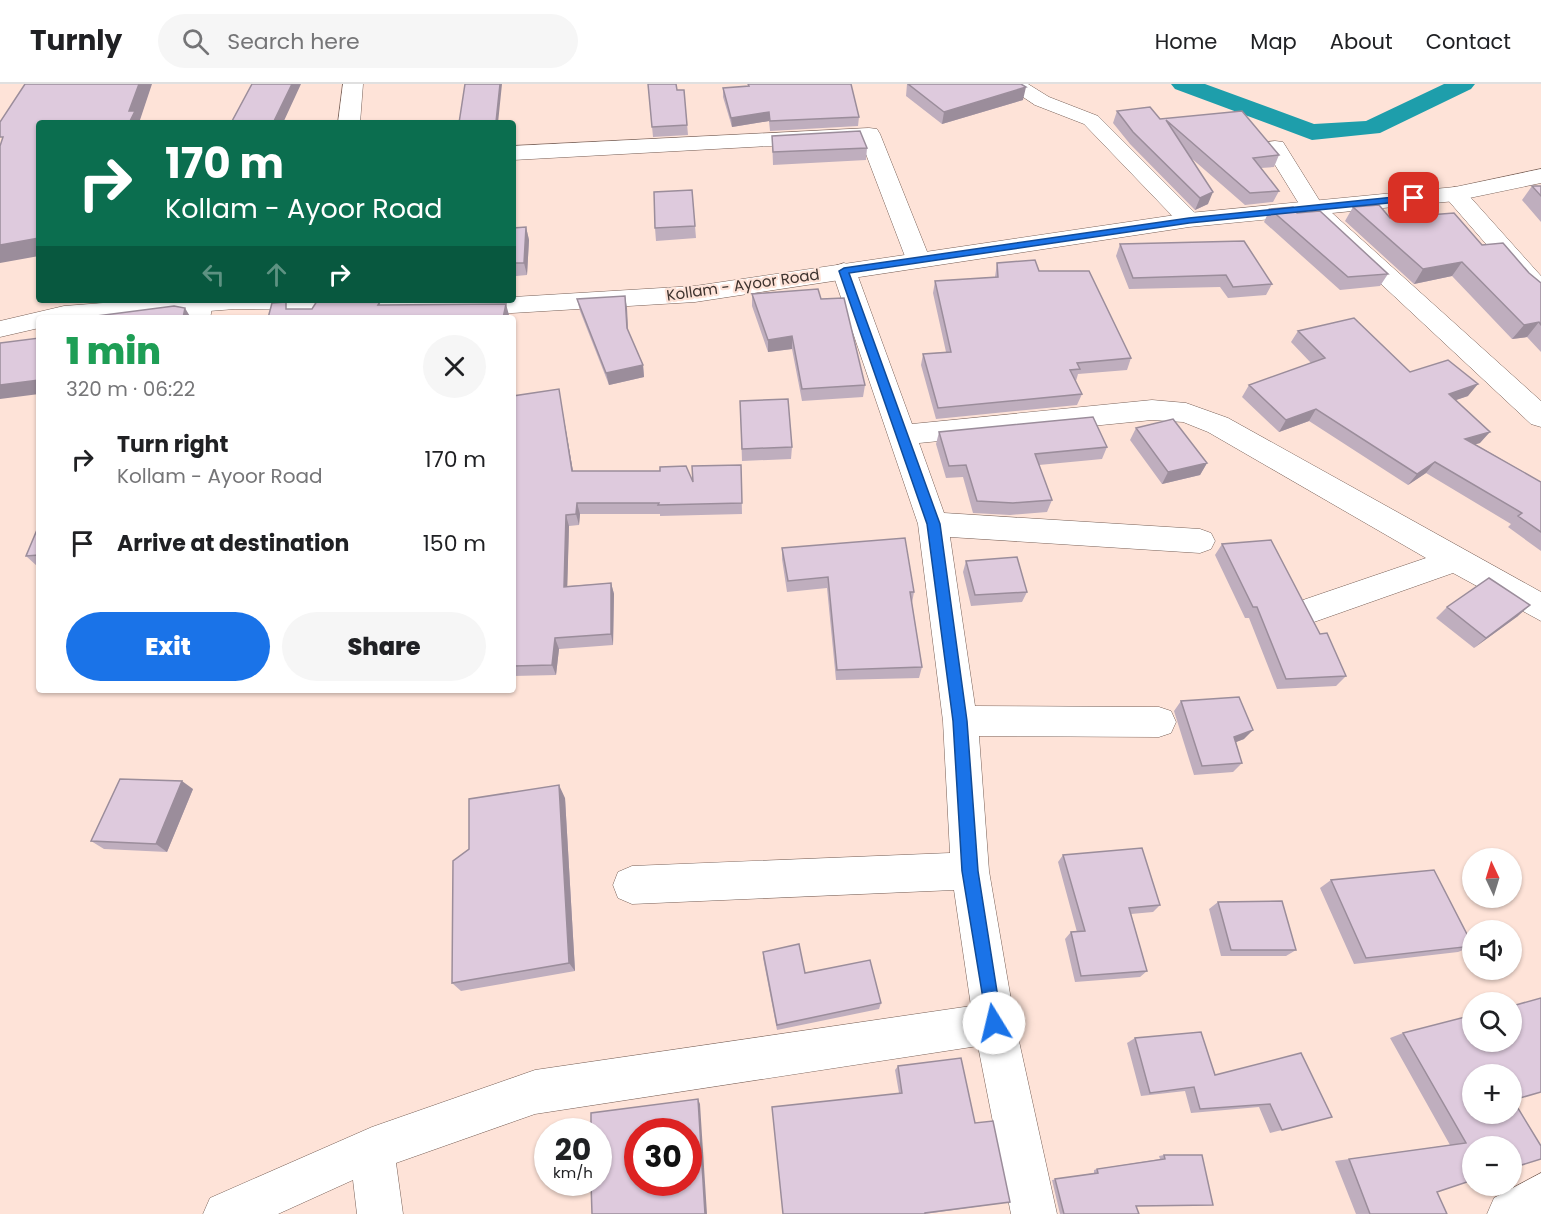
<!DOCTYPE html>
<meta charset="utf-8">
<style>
:root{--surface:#fff;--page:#f6f6f6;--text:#202124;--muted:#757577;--line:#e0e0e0;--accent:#1a73e8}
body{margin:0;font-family:Poppins,sans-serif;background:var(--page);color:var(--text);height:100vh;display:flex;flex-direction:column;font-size:22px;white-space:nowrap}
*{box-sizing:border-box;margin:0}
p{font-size:20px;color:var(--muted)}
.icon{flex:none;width:33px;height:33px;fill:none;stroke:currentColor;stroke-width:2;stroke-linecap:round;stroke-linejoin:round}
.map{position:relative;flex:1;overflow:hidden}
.side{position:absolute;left:36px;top:231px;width:480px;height:378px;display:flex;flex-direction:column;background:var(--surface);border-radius:6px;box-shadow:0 2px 4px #0004}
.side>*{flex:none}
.guide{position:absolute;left:36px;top:36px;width:480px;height:183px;border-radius:6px;box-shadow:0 2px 4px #0004;background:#0b6e4f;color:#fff;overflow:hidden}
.needle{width:39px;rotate:356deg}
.buttons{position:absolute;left:1462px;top:764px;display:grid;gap:12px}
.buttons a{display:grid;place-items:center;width:60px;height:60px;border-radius:50%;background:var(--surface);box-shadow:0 2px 4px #0004;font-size:30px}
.speed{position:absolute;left:534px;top:1034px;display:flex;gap:12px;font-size:30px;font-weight:700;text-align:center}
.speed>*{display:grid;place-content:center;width:78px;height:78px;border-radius:50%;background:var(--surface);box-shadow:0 2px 4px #0004;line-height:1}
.speed small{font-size:15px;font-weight:400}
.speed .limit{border:9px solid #d22;background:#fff;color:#111}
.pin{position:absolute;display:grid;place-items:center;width:51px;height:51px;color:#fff;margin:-26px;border-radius:12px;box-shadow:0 3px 9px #0006}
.me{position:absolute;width:66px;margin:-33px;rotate:351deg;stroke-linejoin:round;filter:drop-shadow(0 0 4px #0008)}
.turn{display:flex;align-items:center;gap:21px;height:126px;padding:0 30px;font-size:27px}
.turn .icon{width:78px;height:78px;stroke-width:2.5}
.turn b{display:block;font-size:42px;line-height:51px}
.lanes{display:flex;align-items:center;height:57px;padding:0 30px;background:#0003;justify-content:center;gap:30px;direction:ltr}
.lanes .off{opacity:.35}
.round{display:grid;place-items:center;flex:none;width:63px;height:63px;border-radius:32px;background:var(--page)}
.overview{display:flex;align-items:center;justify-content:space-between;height:102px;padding:0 30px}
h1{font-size:36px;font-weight:800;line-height:45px;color:#1e9e55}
.action{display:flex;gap:12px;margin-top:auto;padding:12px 30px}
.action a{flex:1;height:69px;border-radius:36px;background:var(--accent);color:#fff;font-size:24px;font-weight:800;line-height:69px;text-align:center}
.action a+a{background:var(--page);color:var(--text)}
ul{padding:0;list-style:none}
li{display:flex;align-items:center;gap:18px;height:84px;padding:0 30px}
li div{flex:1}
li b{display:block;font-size:22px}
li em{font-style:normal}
header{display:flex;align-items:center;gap:36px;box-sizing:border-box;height:84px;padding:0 30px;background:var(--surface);border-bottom:2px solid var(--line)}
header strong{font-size:28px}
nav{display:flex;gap:33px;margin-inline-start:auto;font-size:21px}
.search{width:420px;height:54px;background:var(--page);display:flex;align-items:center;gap:15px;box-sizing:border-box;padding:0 21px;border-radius:33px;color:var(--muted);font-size:22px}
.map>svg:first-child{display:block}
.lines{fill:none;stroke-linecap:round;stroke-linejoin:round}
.canal{fill:#1e9eab;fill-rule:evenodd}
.street-casing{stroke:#786057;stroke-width:1}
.secondary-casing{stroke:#786057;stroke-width:1}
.street{fill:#fff;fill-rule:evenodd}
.secondary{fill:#fff;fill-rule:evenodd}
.wall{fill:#bfaebe}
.shaded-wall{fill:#9b8d9b}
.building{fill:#decadd;stroke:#9b8d9b;stroke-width:1.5;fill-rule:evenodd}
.route{fill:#1a73e8;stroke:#114b97;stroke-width:1.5}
.labels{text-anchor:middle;stroke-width:4.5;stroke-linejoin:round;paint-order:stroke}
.far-street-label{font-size:15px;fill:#3e332f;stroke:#fee3d8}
</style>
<header>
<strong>Turnly</strong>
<div class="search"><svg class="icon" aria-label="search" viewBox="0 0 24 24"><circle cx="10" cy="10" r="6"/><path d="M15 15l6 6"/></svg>Search here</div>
<nav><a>Home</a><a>Map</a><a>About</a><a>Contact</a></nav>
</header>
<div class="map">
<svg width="1541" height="1130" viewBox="0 0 1541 1130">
<rect width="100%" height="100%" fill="#fee3d8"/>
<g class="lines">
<path class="canal" d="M1171,0H1205L1314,40L1366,37L1444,0H1475L1471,5L1380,49L1312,56L1175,5Z"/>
<defs>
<path id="street" d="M343,0H363L360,39H338Z
M1004,0H1028L1049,13L1098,32L1197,131L1201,136L1197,141H1181L1084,40L1035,21Z
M869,44L877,45L880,50L930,175L927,180L918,182L909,180L906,175L861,57L513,76V62Z
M1275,57L1283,58L1321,119L1541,317V343L1531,340L1304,128L1264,63L1267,58Z
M1455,103L1463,105L1541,192V215L1532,213L1447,115L1444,110L1447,105Z
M844,179L853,182L856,187L912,340L1152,316L1186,319L1228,334L1541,508V537L1453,489L1314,538L1303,534L1298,525L1303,516L1426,474L1208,348L1183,338L1152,336L919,359L944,429L1200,445L1211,449L1215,457L1211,465L1200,469L950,453L975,622L1159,623L1171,627L1176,638L1171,649L1159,653L979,652L989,787L1015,939L1057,1130H1011L978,962L535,1030L396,1079L403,1130H357L353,1096L278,1130H203L210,1114L372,1043L535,986L971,922L954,806L632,820L618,814L613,801L618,788L632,782L950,769L943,637L918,440L832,187L835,182Z
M190,216H210L213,220L210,234H184Z
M1541,1089V1130H1487L1494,1114Z"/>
<path id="secondary" d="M1541,85V99L1455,117L1189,143L695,218L512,229L235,225L118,234H39V244L0,253V237L64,222L142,216H513V213L695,202L1189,129L1455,103Z"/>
</defs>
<use href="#street" class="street-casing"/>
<use href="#secondary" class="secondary-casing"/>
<use href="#street" class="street"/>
<use href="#secondary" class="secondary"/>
</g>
<path class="wall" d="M648,0L677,6H684L688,51L653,53Z
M907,0L1023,16L942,40L906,12Z
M723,4L859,33L858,42L770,47L769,37L732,43L723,13Z
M1117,27L1160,35L1279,71L1274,83L1261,84L1279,107L1273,118L1245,121L1190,73L1208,120L1195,126L1130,60L1113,39Z
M772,52L867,64L866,76L773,81Z
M1532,102H1541V138L1522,116Z
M692,106L696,154L656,157L655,144Z
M1353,123L1482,161L1529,189L1541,199V268L1527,253L1512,255L1452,192L1414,200L1345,137Z
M1270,125L1297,129L1388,190L1380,202L1340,206L1264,138Z
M526,143L529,156L527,191L516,192L513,204V144Z
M1120,160L1272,200L1266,211L1228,214L1220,203L1129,205L1116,172Z
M997,179L1039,187L1131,274L1127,286L1078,290L1076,297L1082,310L1077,321L936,335L921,281L923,270L946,268L933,209L935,197L995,193Z
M752,210L821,215L865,301L863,313L802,317L792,265L768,268L752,222Z
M577,215L627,224L628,248L643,281L644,293L609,301L580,227Z
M1298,247L1410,288L1468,312L1456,316L1480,359L1475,360L1541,398V467L1508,443L1511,440L1426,389L1408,401L1309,337L1279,348L1242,313L1249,301L1311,279L1291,258Z
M513,312L561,318L573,387L693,398L741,381L742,430L660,432V430H580L579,441L569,442L567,502L611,499L614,510L613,561L559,565L556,591L513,592Z
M740,317L792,363L791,375L742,377Z
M1136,344L1207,379L1200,391L1162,400L1130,356Z
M939,348L1107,363L1102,375L1039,381L1052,416L1047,428L1010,431L973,429L963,393L946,394L936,360Z
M39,441V482H37L26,472Z
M1222,460L1320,550L1346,592L1336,602L1277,605L1249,534H1245L1215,471Z
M782,464L914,508L912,519L922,583L919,594L836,596L827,504L787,508L782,475Z
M966,477L1027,508L1022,518L971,522L963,488Z
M1447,523L1518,532L1474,564L1436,534Z
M1181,617L1244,655L1236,658L1242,679L1233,688L1194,691L1174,627Z
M193,705L167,768L104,765L91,757Z
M565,714L575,887L461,907L452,899Z
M1063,771L1160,821L1153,828L1131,830L1147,887L1140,893L1075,898L1065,855L1071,848H1077L1058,778Z
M1331,796L1473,862L1458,868L1354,880L1320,804Z
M1218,818L1296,866L1286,872H1221L1209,825Z
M763,868L805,889L881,919L879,925L777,946L763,874Z
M1403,949L1513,1016L1437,1108L1447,1130H1356L1335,1077L1450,1061L1390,954Z
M1135,954L1215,991L1332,1033L1270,1049L1259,1023L1191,1029L1185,1007L1141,1012L1127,959Z
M898,982L975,1039L1010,1118L925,1130L899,1009L895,986Z
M1164,1071L1213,1121L1136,1122L1139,1130H1060L1052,1096L1094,1089V1086L1097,1085L1160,1075L1159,1072Z"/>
<path class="shaded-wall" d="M139,0H152L140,36L142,39H129V27Z
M292,0H301L283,39H273Z
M500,0H502L498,39H496Z
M1026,3L1023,16L942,40L944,28Z
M769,28V37L732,43L731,34Z
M1213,108L1208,120L1195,126L1200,114Z
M526,143L529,156L527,191L524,179Z
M39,154V172L0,179V161Z
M1462,178L1452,192L1414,200L1423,185Z
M513,180L516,192L513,204Z
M625,212L627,224L628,256L627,244Z
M506,220L509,231V234H503Z
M185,224L191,234H183Z
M1539,238L1527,253L1512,255L1524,241Z
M792,252V265L768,268V256Z
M643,281L644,293L609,301L606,289Z
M39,296V310L0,315V301Z
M1478,300L1468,312L1441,321L1449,310Z
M559,305L561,318L575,399L572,387Z
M1316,325L1309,337L1279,348L1286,336Z
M1490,348L1480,359L1456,366L1465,355Z
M1435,378L1426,389L1408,401L1417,390Z
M1207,379L1200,391L1162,400L1168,388Z
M577,419L580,430L579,441L576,430Z
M566,431L569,442L567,513L564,503Z
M611,499L614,510L613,561L611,550Z
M1530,521L1518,532L1474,564L1486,554Z
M555,554L559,565L556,591L552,581Z
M1253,646L1244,655L1226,662L1234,653Z
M182,697L193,705L167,768L156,760Z
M559,701L565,714L575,887L569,879Z
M698,1015L700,1020L707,1130H705Z"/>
<path class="building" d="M25,0H139L129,27H135L129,39H39V154L0,161V62L3,53H0V38Z
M252,0H292L273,39H231Z
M465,0H500L496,38L459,39Z
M648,0H676L677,6H684L687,41L652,43Z
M748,0H851L859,33L770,37L769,28L731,34L723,4L749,2Z
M908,0H1021L1026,3L944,28Z
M1150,23L1160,35L1242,27L1279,71L1253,74L1279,107L1250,109L1166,36L1213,108L1200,114L1133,48L1117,27Z
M860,47L867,64L773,68L772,52Z
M1532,102H1541V112Z
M692,106L695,142L655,144L654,108Z
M1379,121L1390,134L1454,129L1482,161L1503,159L1529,189L1541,199V241L1539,238L1524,241L1462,178L1423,185L1353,123Z
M1293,123L1297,129L1320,127L1388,190L1348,193L1270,125Z
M526,143L524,179H513V144Z
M1244,157L1272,200L1233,203L1226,191L1133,194L1120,160Z
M1035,176L1039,187H1089L1131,274L1077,279L1080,285L1070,286L1082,310L938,324L923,270L951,268L935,197L998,193L997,179Z
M818,205L821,215L844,214L865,301L802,305L792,252L768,256L752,210Z
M625,212L627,244L643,281L606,289L577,215Z
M317,217L380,218L378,221L506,220L503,234H268L272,219L286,218V225H312Z
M174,222L185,224L183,234H81Z
M1354,234L1410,288L1448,276L1478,300L1449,310L1490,348L1465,355L1541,398V448L1518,432L1522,429L1435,378L1417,390L1316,325L1286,336L1249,301L1325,274L1298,247Z
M39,254V296L0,301V259Z
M559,305L572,387H660V383L686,382L693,398L692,382L741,381L742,419L658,421L659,419H577L576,430L566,431L564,503L611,499V550L555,554L552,581L513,582V312Z
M788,315L792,363L742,365L740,317Z
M1093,333L1107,363L1035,370L1052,416L1013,419L977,417L966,381L949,382L939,348Z
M1173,335L1207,379L1168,388L1136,344Z
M39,441V471L26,472Z
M905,454L914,508H910L922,583L837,586L828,493L788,497L782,464Z
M1271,456L1320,550L1327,549L1346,592L1286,595L1257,523H1253L1222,460Z
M1017,473L1027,508L975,511L966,477Z
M1489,494L1530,521L1486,554L1447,523Z
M1239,613L1253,646L1234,653L1242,679L1202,682L1181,617Z
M120,695L182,697L156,760L91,757Z
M559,701L569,879L452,899L453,777L469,765V715Z
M1142,764L1160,821L1129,824L1147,887L1081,892L1071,848L1085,847L1063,771Z
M1434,786L1473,862L1366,874L1331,796Z
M1282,817L1296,866H1231L1218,818Z
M799,860L805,889L870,876L881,919L777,941L763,868Z
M1541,914V1008L1513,1016L1541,1062V1075L1512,1084V1062H1473V1096L1437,1108L1447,1130H1370L1349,1075L1466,1059L1403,949L1473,931V957H1512V922ZM1473,990H1512V1029H1473Z
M1201,948L1215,991L1301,969L1332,1033L1282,1046L1270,1020L1200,1025L1194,1003L1150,1009L1135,954Z
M961,974L975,1039L993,1037L1010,1118L925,1129V1130H783L772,1023L902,1009L898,982Z
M698,1015L705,1130H592L591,1098H598V1047H591V1029ZM638,1047H688V1098H638Z
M1164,1071H1202L1213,1121L1136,1122L1139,1130H1064L1055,1095L1098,1089L1097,1085L1165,1075Z"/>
<path class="route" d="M1414,111L1418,112V116L1189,139L849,189L940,440L967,637L978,787L1002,939L1000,945L994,947L988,945L962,787L953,637L927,440L839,187L844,184L1189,134Z"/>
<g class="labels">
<g class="far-street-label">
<text transform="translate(743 201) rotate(-8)" y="5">Kollam - Ayoor Road</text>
</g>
</g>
</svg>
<div class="buttons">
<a><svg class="needle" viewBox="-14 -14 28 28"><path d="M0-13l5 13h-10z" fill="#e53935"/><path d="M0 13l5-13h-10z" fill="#757577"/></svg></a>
<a><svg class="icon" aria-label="sound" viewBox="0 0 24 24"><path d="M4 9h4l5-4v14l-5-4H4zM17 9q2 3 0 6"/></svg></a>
<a><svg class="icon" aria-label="search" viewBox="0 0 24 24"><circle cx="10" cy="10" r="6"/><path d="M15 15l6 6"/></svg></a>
<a>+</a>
<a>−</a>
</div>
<div class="speed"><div>20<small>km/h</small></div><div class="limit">30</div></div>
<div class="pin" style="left:1414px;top:114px;background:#d93025"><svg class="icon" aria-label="arrive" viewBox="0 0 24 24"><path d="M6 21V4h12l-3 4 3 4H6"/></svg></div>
<svg class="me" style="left:994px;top:939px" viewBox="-20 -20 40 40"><circle r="19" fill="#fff"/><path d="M0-13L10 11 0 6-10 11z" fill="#1a73e8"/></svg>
<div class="guide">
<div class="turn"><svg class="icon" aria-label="right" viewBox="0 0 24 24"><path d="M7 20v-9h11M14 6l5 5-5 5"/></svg><div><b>170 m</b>Kollam - Ayoor Road</div></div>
<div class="lanes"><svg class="icon off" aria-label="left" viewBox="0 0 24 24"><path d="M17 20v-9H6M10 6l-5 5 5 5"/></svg><svg class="icon off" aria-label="ahead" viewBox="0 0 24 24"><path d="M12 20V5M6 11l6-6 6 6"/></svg><svg class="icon" aria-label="right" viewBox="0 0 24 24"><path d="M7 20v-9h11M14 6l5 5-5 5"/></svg></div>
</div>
<section class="side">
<div class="overview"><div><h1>1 min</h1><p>320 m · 06:22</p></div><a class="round"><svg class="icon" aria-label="close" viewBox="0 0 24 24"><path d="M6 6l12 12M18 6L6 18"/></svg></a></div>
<ul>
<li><svg class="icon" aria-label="right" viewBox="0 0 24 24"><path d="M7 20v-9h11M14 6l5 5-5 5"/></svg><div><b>Turn right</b><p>Kollam - Ayoor Road</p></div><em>170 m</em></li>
<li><svg class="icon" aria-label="arrive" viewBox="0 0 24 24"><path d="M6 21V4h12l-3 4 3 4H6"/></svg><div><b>Arrive at destination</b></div><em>150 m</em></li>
</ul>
<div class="action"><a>Exit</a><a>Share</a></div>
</section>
</div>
